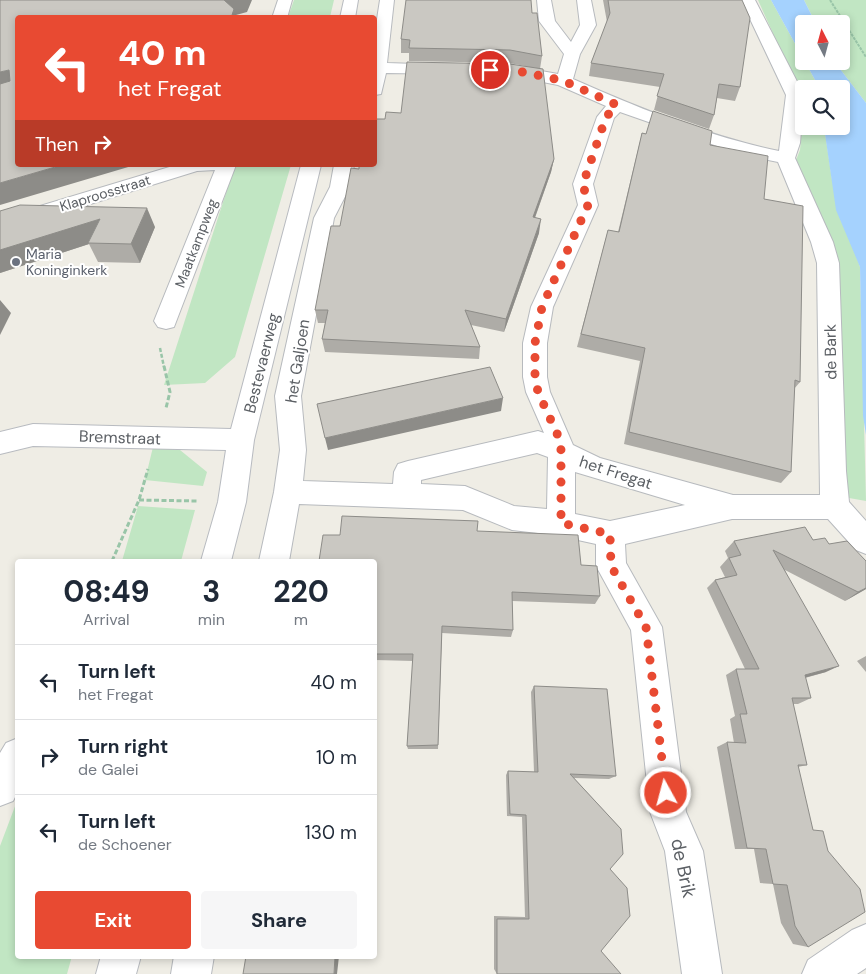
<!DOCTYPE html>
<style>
:root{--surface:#fff;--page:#f6f6f7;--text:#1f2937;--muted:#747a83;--line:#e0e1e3;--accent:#e84a32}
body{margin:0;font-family:"DM Sans",sans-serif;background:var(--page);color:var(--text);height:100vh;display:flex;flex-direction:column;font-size:19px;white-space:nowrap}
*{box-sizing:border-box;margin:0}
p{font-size:16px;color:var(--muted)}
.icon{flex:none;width:28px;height:28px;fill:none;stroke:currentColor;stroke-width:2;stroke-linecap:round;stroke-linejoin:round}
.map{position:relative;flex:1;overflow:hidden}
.panel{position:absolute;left:15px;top:559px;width:362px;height:400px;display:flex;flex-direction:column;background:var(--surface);border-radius:5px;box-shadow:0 2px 8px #0003}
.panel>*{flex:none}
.banner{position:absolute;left:15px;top:15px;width:362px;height:152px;border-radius:5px;box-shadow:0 2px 8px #0003;background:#e84a32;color:#fff;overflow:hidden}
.needle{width:32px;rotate:354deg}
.controls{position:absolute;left:795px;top:15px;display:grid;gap:10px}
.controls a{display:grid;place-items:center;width:55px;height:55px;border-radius:5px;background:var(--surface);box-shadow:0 2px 8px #0003;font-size:25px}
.pin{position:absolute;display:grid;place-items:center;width:42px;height:42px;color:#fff;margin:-21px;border:2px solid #fff;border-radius:50%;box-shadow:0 1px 5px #0007}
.me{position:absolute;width:55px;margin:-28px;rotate:353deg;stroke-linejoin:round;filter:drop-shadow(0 0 4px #0008)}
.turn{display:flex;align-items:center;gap:18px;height:105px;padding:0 20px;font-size:22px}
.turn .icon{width:65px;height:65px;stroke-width:2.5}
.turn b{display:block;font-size:35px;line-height:42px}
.then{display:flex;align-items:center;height:48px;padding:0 20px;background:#0003;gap:10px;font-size:19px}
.eta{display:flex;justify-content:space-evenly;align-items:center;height:85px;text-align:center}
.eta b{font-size:30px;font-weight:700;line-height:35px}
.action{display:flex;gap:10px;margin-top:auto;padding:10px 20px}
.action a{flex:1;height:58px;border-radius:5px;background:var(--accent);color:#fff;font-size:20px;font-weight:700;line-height:58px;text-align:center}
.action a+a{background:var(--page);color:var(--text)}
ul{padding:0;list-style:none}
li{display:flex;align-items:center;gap:15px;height:75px;padding:0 20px;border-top:1px solid var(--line)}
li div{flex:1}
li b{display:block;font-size:19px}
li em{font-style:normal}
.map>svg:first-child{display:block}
.green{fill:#c1e6c3}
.water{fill:#a5d2fe}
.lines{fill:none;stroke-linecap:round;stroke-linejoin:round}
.street-casing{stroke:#b7babe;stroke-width:2}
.secondary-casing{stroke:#b8bbc0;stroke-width:2}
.path-far2{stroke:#99c5a8;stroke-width:2;stroke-dasharray:3 1;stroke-linecap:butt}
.path-far1{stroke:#99c5a8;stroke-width:2.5;stroke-dasharray:4 2;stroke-linecap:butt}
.path{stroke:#99c5a8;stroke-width:3;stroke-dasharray:5 2.5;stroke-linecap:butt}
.street{fill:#fff;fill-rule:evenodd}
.secondary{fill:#fff;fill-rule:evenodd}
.wall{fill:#aeaca7}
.shaded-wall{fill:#8d8c88}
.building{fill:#cac8c2;stroke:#8d8c88}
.route{stroke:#e84a32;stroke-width:9;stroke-dasharray:0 16.2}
.worship-dot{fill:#6b7280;stroke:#fff;stroke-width:2}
.labels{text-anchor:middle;stroke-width:4;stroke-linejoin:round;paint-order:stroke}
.far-street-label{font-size:14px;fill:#5c6065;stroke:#fff}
.far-worship-label{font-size:14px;fill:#5b616d;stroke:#fff;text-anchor:start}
.street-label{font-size:16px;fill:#5c6065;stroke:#fff}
.near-street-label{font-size:19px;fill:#5c6065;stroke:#fff}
</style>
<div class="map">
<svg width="866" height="974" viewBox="0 0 866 974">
<rect width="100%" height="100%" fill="#efede5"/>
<path class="green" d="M294,0H334L330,17H288Z
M758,0H771L820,89H804V96L802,89L784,58Z
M804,0H866V103L834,61H841V24H816Z
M804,108V126H824L832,180L860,267L866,501L849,498L843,482L835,256L796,160L800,150Z
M235,165H291L235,357L205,383L164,385Z
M153,447L180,450L207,472L203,486L145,480Z
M138,506L195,510L181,561H122Z
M17,801L18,956H72L67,974H0V846Z"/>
<path class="water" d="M771,0H804L816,24H804V61H834L866,103V435L863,416L860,267L836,210L824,127L841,126V89H820Z"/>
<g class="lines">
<defs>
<path id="street" d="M278,0H292L287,18H272Z
M380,0H394L387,63L445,65L451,66L453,70L451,74L386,73L381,94L375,95V32Z
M537,0H551L555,21L571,42L580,25L577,0H591L596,25L580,54L573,79C638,108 710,137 779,151L786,95L741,0H755L804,95L800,143L795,158L833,242L839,263L846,471L849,502L866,521V554L856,550L828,519H732L625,544L626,563L662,627L686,812L703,851L722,974H682L665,851L650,812L631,630L596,566V544L555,535L512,530L463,510L299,504L289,561H259L274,492L280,450L275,396L314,218L330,187L334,165H354L350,187L334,218L301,396L306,450L303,481L393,484L394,472L398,464L408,461L538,431L544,433L526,392L523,377V343L531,307L578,205L573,184L597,117L606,106L558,85L502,74L500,70L502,66L508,65L558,74L564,54L539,21ZM620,112L740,154L778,162L811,242L817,263L820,495H733L600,458L573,445L550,392L547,377V343L553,307L598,205L593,184L614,118ZM537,453L548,457L547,509L514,506L465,486L421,484V480ZM575,472L685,505L610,521L575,514Z
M176,165H236L174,327L166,329L158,327L154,321L215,170L197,171L0,232V218Z
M18,738V791L13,801L0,806V753L6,743Z
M866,924V968L857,974H802L808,960L852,930Z
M174,956H214L211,974H171Z"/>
<path id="secondary" d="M344,0H358L355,18H340Z
M301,165H321L254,440L246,502L231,561H201L218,502L226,450L33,446L0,454V432L33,424L231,429Z
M101,956H141L136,974H96Z"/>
</defs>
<use href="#street" class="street-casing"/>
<use href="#secondary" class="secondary-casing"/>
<path class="path-far2" d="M830,0L866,57"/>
<path class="path-far1" d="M160,348L164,367"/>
<path class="path" d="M164,366L170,392L166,408
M139,500L198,501
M112,561L139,500L148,469"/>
<use href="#street" class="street"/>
<use href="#secondary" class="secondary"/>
</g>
<path class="wall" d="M603,0H742L740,87L735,101L717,98L714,115L709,129L654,110L660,87L589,76L591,63L607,22Z
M532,13L542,56L540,69L554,159L551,172L535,218L539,233L504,332L471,325L480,347L479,359L325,352L322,339L325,323H318L315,310L340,226L359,169L385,119L525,66L509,63L409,61V53H401V39Z
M642,133L710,145L764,199L800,382L794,389L791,472L781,483L624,444L640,361L577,347L608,230L618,232Z
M0,211L155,227L140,263L98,262L89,244L0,273Z
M477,531L581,565L600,596L595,604L512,601L513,630L511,637L442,633L438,749H408L407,746L413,661L375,660V561L340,535Z
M813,540L829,544L866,561V589L845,601L785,570L826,672L805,678L811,698L798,704H793L807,765L798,767L808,947L793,944L781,923L773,884L760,883L754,849H735L717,747L727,742L734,743L730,719L735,716L726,675L736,669H745L707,588L715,580L725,577L720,567L728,558L725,551L734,541Z
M866,656V672L857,661Z
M534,686L616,776L609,779L574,778L621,829L497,974L494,969V916L525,917L522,817L507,816L506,775L508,771L534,772L531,692Z"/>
<path class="shaded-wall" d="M223,0H252L247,12L236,15V18H231Z
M9,70L18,85L0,93V72Z
M554,159L551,172L530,231L533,217Z
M62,165H135L0,205V183Z
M147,208L155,227L140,263L131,244Z
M100,219L88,243L89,244L0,273V250Z
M541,219L539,233L504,332L506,319Z
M0,300L11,313L0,335Z
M503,398L501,411L328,450L325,438Z
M866,588V589L845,601L858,592Z
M839,666L826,672L792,681L805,675Z
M335,956H339L337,974H334Z"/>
<path class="building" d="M0,0H224L234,9L231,18H18V165H62L0,183V84L10,81L9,70L0,72Z
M406,0H531L532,13H537L542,56L510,50L409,48L410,40L401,39Z
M608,0H742L750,18L740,87L719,84L714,115L657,96L664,74L591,63L610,13Z
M407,62L510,64L543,69L554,159L533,217L541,219L506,319L465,310L480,347L322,339L328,310H315L331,226H340L351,168L359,169V165H375V119H385L386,112L401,113Z
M653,111L712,131L710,145L768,156L764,199L803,206L800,382L795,380L791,472L629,432L645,348L581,334L608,230L619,232L642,133L646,134Z
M20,205L147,208L131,244L88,243L100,219L0,250V211Z
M490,367L503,398L325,438L317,404Z
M342,516L478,521L477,531L578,535L581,565L597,566L600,596L512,592L513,630L442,626L438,745L407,746L413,654H375V561H319L323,535H340Z
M805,527L813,540L825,538L829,544L847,541L866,561V588L858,592L773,550L839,666L805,675L811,698H792L807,765H798L813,830L823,831L828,851L860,889L865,912L808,947L795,926L787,885L773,884L766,849L747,848L727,742L746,743L740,714H747L736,669H759L715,580L737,575L729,558L741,555L734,541Z
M534,686L607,689L616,776L570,774L621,829L623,854L610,869L627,888L630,916L601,951L621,974H497V919H529L526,815L510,814L508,771L538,772Z
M246,956H335L334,974H243Z"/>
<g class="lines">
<path class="route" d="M490,70L523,72L564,81L617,105L606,117L583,184L588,205L542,307L535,343V377L538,392L559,438L561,450V523L610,534L611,566L646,627L666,793"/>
</g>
<circle class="worship-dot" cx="16" cy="262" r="5"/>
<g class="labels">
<g class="far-street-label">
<text transform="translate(105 193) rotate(-17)" y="5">Klaproosstraat</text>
<text transform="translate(196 243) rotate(-69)" y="5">Maatkampweg</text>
</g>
<g class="far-worship-label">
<text x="26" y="259">Maria<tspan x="26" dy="16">Koninginkerk</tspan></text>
</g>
<g class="street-label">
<text transform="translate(830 352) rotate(-91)" y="6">de Bark</text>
<text transform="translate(297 361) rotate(-81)" y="6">het Galjoen</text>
<text transform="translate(261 363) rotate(-76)" y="6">Bestevaerweg</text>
<text transform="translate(120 437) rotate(2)" y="6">Bremstraat</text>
<text transform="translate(616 472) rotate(18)" y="6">het Fregat</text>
</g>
<g class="near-street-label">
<text transform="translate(684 868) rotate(78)" y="7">de Brik</text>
</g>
</g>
</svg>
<div class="controls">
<a><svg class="needle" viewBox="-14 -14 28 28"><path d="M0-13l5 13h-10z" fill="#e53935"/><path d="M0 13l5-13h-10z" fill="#747a83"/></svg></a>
<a><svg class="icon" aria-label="search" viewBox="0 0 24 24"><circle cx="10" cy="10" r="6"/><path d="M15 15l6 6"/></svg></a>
</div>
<div class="pin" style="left:490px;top:70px;background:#d93025"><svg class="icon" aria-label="arrive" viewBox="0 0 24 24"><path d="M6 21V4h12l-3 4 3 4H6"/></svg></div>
<svg class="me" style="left:666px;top:793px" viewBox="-20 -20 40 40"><circle r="17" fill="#e84a32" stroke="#fff" stroke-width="3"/><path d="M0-11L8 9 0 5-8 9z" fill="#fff"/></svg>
<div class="banner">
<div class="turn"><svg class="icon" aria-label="left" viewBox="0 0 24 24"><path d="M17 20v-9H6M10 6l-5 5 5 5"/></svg><div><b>40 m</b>het Fregat</div></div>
<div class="then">Then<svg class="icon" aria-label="right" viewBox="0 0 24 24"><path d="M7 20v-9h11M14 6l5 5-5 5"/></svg></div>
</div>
<section class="panel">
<div class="eta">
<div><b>08:49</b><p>Arrival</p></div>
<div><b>3</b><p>min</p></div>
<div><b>220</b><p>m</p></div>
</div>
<ul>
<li><svg class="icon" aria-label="left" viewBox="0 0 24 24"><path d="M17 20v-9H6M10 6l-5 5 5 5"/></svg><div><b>Turn left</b><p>het Fregat</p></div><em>40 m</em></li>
<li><svg class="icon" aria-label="right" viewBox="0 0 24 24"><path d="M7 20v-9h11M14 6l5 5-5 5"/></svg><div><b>Turn right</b><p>de Galei</p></div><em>10 m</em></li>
<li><svg class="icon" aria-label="left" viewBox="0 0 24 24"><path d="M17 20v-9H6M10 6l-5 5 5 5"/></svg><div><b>Turn left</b><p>de Schoener</p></div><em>130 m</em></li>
</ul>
<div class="action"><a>Exit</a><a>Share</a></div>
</section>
</div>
